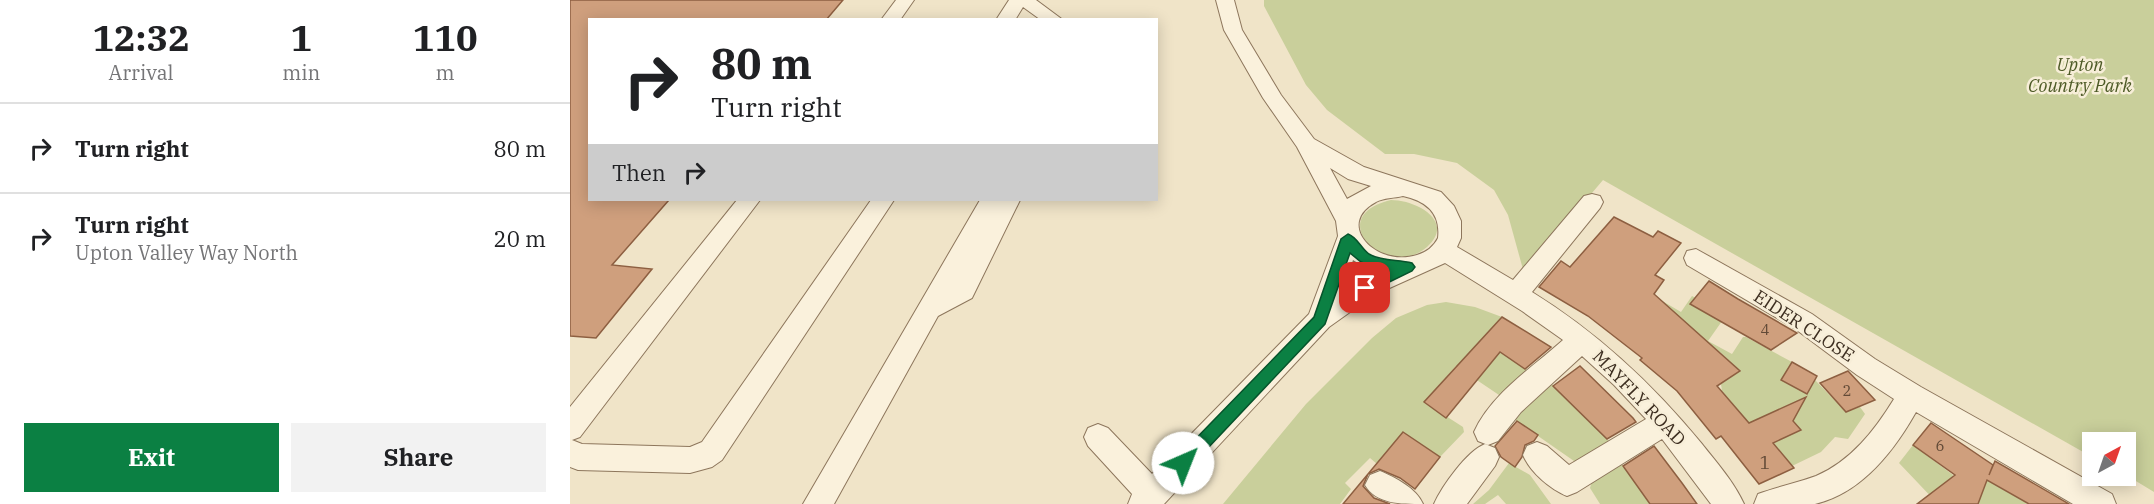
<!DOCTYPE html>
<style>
:root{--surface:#fff;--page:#f2f2f2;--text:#202124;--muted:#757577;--line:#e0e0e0;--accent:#0b8043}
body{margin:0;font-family:"IBM Plex Serif",serif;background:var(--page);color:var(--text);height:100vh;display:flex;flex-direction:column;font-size:22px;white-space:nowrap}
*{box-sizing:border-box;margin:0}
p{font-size:20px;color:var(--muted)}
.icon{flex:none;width:33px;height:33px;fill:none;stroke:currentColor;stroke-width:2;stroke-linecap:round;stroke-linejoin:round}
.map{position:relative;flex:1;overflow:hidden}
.sheet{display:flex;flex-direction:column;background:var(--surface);width:570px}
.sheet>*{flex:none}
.hud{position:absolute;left:18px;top:18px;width:570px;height:183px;border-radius:0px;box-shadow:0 3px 15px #0003;background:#fff;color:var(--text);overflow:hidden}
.needle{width:39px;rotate:40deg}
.tools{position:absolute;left:1512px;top:432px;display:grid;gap:12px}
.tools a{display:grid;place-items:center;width:54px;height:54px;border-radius:0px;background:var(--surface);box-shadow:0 3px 15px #0003;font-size:30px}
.pin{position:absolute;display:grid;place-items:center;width:51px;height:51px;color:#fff;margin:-26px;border-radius:12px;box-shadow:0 3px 9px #0006}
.me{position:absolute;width:66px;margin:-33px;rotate:44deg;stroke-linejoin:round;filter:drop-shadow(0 0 4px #0008)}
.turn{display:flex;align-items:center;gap:21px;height:126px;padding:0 24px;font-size:27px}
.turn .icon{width:78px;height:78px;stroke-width:2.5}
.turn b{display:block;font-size:42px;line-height:51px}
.then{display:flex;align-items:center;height:57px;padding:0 24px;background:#0003;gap:12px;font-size:22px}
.eta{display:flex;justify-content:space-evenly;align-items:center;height:102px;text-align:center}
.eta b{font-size:36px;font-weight:700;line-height:42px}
.cta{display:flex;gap:12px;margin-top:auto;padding:12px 24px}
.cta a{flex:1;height:69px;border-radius:0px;background:var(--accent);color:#fff;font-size:24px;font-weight:700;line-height:69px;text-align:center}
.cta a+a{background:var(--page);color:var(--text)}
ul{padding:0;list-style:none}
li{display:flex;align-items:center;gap:18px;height:90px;padding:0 24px;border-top:2px solid var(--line)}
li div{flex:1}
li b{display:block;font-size:22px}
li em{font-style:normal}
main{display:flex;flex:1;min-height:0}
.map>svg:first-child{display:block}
.green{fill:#c9cf9b}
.building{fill:#cf9f7d;stroke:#8d5f41;stroke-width:1.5}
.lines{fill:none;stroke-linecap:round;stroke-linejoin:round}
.minor-casing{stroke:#8d765c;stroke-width:2}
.minor{fill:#faf1dc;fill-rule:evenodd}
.route{fill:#0b8043;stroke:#07532c;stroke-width:1.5}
.labels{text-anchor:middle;stroke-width:5;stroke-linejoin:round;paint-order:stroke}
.number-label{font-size:15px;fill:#624a37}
.park-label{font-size:18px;font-style:italic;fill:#4d5a26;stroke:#f7eed8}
.street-label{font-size:18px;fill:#3d2e20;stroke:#f7eed8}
.near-number-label{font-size:18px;fill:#624a37}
</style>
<main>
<section class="sheet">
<div class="eta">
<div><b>12:32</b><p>Arrival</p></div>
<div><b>1</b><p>min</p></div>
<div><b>110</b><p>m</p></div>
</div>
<ul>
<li><svg class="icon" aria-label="right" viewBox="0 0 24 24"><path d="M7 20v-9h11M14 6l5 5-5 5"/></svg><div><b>Turn right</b></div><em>80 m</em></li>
<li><svg class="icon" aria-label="right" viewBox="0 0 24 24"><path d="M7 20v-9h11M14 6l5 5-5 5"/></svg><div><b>Turn right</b><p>Upton Valley Way North</p></div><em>20 m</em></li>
</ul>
<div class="cta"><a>Exit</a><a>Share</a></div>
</section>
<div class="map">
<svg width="1584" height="504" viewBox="0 0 1584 504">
<rect width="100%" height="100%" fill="#f0e4c8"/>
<path class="green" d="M694,0H1584V492L1556,475V442H1522V457L1033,180L954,273L938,215L924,190L887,163L844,154H815L757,110L736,85L694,6Z
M821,200C846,200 886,221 857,247C816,283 751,216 821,200Z
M1122,296L1157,314L1138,341L1162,354L1173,337H1176L1222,362L1212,380L1237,394L1245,380L1276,412L1290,407L1295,414L1278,439L1265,437L1251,452L1222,466L1204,443L1230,430L1212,408L1179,423L1152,391L1151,384L1170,371L1150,352L1131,365L1089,299L1111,312Z
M876,302L905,307L932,317L912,340L960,372L939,396L929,395L886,366L854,402L893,427L894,432L870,457L833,432L807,464L800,458L775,483L781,489L770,504H653L736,404L802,338L826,318L857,305Z
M982,384L1041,443L1011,463L1004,461L945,420L960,402Z
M1343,445L1383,475L1374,497L1368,504L1329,463Z
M939,463L960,475L981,504H936L928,495L915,504H903L919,490Z
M1051,463L1080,504H1030L1020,488L1023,478Z
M1417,480L1459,504H1408Z"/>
<path class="building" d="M0,0H273L256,20H20V200H99L42,265L82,269L26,338L0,336Z
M1044,217L1083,237L1088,231L1111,243L1085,275L1094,280L1084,294L1170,371L1147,386L1179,423L1236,397L1223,421L1231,430L1203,443L1224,468L1189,484L1151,436L1146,439L1107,391L1070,360L1072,358L1018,316L969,287L991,261L1000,267Z
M1139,281L1168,299L1227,333L1201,350L1120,304Z
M932,317L981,347L955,369L930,352L876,418L854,402Z
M1222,362L1247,376L1237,394L1211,380Z
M1010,366L1063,418L1066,422L1037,439L983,386Z
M1278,371L1305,400L1276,412L1250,383Z
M947,421L968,435L964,441L955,445L952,457L945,467L931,457L925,446Z
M1361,423L1423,465L1419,475L1425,461L1499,504H1459L1417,480L1408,504H1347L1385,475L1343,445Z
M833,432L870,457L845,489L830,478L809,469L798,474L793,486L804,498L820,504H773Z
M1084,446L1112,483L1127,504H1080L1053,466Z"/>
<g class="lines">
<defs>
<path id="minor" d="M326,0H344L330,20H311Z
M439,0H466L493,20H471L453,7L445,20H426Z
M646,0H664L672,30L711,95L744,139L794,167L871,192L884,206L891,221V238L887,247L943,280L1014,196L1022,194L1030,196L1033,202L1030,208L962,292C1028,333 1083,384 1132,444C1147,463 1164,482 1174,504H1141L1092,439L1007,492L997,496C980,489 960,472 953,455L957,446L967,442L977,446L999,465L1076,419L1044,385L1012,356L951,412L928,441L918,445L908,441L904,432C921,394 963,367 993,340L952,311L875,263L804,295L759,327L594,504H558L562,494L518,446L514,437L518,428L528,424L538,428L582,474L739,314L768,236L766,221L727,147L693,98L654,30ZM760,168L778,179L801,186L777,199ZM833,196C856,201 871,213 868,238C864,246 857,252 847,255C806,268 764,224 806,202C813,198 825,198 833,196ZM783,260L804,273L773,291Z
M167,200H190L10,437L2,440L12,444L120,447L132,442L301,200H324L152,460L142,467L120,473L8,470L0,467V407Z
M410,200H450L402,298L368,316L264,504H233Z
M1126,249L1242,314L1305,359L1351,387L1542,494L1546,504H1503L1346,412C1324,451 1292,493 1245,504C1226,504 1203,504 1184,504L1188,494C1207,487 1227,483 1246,476C1281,461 1305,430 1324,399L1287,375L1224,328L1117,265L1114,258L1117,251Z
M915,444L925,448L929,457L925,466L897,504H864C872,486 897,451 915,444Z
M810,471C826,478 846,488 853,504C830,504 806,504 795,485L800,475Z"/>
</defs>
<use href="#minor" class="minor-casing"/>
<use href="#minor" class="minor"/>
</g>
<path class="route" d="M778,234C787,237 791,248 799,254C813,262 828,259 842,263L845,267L842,271L795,294L790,292L788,288L790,284L818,271L791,262L780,253L755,324L619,468L613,470L608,468L605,463L608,457L744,317L771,239Z"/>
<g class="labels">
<g class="number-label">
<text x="1195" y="335">4</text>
<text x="1277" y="396">2</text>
<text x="1370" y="451">6</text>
</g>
<g class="park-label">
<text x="1510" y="71">Upton<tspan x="1510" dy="21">Country Park</tspan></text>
</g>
<g class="street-label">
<text transform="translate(1234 326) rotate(33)" y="6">EIDER CLOSE</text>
<text transform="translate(1069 398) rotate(46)" y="6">MAYFLY ROAD</text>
</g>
<g class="near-number-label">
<text x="1195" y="469">1</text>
</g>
</g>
</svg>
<div class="tools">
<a><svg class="needle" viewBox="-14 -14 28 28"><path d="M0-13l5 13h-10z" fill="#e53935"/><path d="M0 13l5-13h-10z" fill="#757577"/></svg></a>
</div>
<div class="pin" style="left:795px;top:288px;background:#d93025"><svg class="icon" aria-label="arrive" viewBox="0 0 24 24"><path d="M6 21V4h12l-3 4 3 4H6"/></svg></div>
<svg class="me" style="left:613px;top:463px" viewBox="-20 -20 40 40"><circle r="19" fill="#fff"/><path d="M0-13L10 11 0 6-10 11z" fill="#0b8043"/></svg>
<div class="hud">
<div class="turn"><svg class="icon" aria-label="right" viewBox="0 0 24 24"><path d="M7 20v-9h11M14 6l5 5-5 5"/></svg><div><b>80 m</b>Turn right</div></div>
<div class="then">Then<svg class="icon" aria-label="right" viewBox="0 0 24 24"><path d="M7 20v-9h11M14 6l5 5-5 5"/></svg></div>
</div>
</div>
</main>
